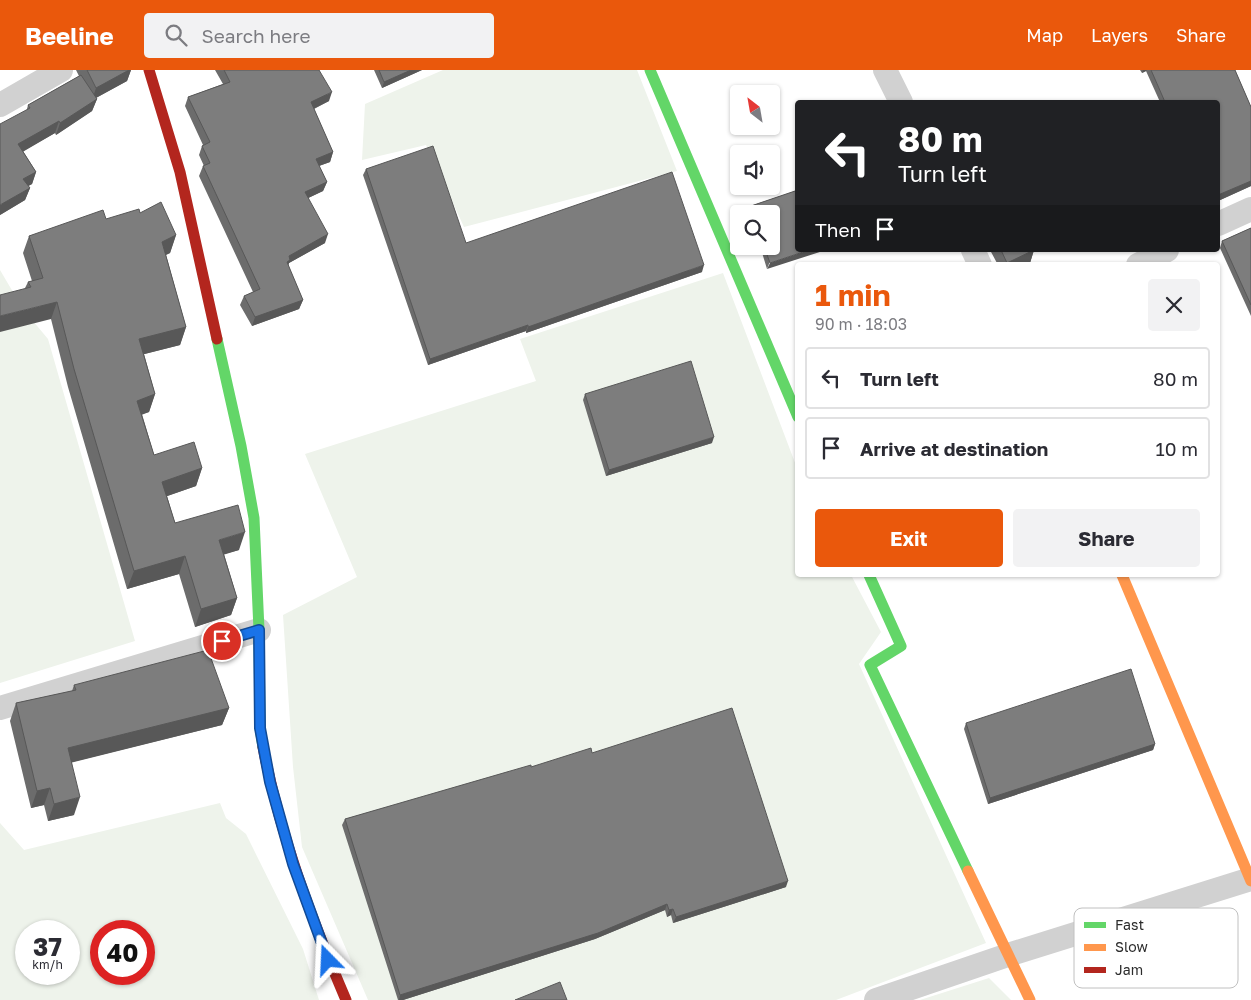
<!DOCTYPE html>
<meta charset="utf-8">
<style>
:root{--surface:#fff;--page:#f2f2f3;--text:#2b2b33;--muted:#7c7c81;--line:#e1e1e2;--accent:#ea580c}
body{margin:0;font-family:"Golos Text",sans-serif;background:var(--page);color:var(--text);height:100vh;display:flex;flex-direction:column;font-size:19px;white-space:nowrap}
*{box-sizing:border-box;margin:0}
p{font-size:16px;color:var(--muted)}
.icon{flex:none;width:28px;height:28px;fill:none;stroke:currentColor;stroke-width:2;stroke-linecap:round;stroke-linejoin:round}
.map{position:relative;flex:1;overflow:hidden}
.details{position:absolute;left:795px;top:192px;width:425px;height:315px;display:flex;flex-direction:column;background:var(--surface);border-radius:5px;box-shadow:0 1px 4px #0004}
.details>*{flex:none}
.top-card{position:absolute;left:795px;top:30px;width:425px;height:152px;border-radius:5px;box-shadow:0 1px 4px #0004;background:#202124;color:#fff;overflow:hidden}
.needle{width:32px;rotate:329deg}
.tools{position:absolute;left:730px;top:15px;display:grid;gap:10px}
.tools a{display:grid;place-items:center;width:50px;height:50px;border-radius:5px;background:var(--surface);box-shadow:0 1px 4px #0004;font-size:25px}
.speed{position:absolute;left:15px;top:850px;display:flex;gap:10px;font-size:25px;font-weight:700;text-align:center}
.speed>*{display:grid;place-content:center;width:65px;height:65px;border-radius:50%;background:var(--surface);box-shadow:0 1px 4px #0004;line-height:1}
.speed small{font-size:12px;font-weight:400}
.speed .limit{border:8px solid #d22;background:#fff;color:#111}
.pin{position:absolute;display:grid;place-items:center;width:42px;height:42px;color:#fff;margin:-21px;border:2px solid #fff;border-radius:50%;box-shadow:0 1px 5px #0007}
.me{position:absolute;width:55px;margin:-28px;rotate:339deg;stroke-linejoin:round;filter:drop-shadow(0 0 4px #0008)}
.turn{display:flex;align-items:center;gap:18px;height:105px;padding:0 20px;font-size:22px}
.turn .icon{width:65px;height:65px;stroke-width:2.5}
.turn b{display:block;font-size:35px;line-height:42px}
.then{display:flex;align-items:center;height:48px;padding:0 20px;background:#0003;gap:10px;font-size:19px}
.round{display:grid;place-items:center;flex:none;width:52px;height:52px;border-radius:5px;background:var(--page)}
.headline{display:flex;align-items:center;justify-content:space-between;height:85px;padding:0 20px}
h1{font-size:30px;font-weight:700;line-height:38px;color:var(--accent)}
.button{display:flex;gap:10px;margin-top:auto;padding:10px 20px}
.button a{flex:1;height:58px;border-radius:5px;background:var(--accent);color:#fff;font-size:20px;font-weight:700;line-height:58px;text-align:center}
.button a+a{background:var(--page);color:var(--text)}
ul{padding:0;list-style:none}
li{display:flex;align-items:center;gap:15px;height:62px;margin:0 10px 8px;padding:0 10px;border:2px solid var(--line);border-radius:5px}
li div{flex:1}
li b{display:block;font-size:19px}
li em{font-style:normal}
header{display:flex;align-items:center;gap:30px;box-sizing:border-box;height:70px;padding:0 25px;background:var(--accent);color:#fff}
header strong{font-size:24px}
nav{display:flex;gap:28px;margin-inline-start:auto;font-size:18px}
.search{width:350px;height:45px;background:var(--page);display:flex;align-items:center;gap:12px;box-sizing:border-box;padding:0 18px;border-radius:5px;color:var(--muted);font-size:19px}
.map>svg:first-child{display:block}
.green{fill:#eef3eb;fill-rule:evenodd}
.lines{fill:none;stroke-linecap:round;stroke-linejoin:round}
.street{stroke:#d1d1d1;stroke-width:24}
.fast{stroke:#63d668;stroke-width:11}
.slow{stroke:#ff974d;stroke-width:11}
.jam{stroke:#b3261e;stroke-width:11}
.wall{fill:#6c6c6c}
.shaded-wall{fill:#585858}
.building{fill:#7d7d7d;stroke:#585858}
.route-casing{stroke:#114b97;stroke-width:12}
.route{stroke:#1a73e8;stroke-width:9}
.key{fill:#fff;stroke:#c0c0c0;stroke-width:1}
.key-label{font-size:14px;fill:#2c2c2c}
</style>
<header>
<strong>Beeline</strong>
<div class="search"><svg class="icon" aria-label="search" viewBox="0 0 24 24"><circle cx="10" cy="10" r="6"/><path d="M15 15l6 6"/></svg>Search here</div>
<nav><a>Map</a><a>Layers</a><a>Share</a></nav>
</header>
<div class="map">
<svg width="1251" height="930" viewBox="0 0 1251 930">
<rect width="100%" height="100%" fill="#fff"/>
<path class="green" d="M443,0H637L677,101L464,157L426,75L362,90L365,34Z
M0,200L23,239L48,269L135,571L0,613Z
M723,203L797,398L798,505H851L881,562L859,594L986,873L836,930H368L302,777L293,697L283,545L357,507L305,384L536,311L520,269Z
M220,733L226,748L246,764L303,879L319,930H0V753L24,780ZM69,861V904H26V861ZM144,861V904H101V861Z
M989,908L1011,930H920Z"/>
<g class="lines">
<path class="street" d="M885,0L901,32
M0,35L61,0
M1218,154L1251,139
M973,180L980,195
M1138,195L1167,180
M0,638L259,560
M876,930L1008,885L1251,809"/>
<path class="fast" d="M650,0L798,347
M217,269L241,376L254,448L259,560L260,658L263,677
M869,505L901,576L870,595L968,801"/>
<path class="slow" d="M1122,505L1251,811
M968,801L1030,930"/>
<path class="jam" d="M149,0L180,102L217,269
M263,677C280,765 311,848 346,930"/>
</g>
<path class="wall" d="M76,0H131L127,11L96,28L97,29L92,41L56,65L55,63L23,81L36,102L32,114L28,116L30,118L25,130L0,145L28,35L79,6Z
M215,0H319L329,31L314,39L333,82L330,92L319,96L327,112L323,121L308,128L325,173L289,193L288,195L303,230L299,239L252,256L240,235L244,226L253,222L199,106L203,96H204L199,85L202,76L203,75L185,36L188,27L223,14Z
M374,0H422L382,18Z
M1140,0H1235L1251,37V116L1218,131V32H1160L1146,1L1142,3Z
M366,99L466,173L702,202L526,263V261L428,295L363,105Z
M798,120L767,199L760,176H771V144H749V142L751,136Z
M140,143L176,165L170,183L166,185L186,257L180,275L144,284L155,324L149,342L142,344L154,385L202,398L196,416L167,426L175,453L239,480L224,484L237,528L231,545L195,557L179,504L127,519L68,317L51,249L25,218L28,212L32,211L23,183L29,166L106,149Z
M1251,158V246L1220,178L1222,171Z
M990,180H1034L1030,193L1025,195H998Z
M585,324L712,373L606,406L583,330Z
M74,615L229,638L222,655L72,692L74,745L48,751L44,735L31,738L10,651L16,633L72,621Z
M966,653L1155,674L1153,680L988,734L964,659Z
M592,683L786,817L673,853L671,845L667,847L665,840L595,869L403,930H398L342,755L345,749L531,697Z"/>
<path class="shaded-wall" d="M129,0H131L127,11L92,30L96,18Z
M411,0H422L382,18L384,12Z
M1143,0H1147L1146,1L1142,3Z
M332,22L329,31L307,42L311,32Z
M97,29L92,41L56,65L60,53Z
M59,51L55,63L14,87L18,74Z
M333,82L330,92L313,98L316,89Z
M36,102L32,114L19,121L23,109Z
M1251,111V116L1218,131V125Z
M327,112L323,121L302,131L305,122Z
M30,118L25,130L0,145V135Z
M328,164L325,173L289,193L287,199L284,201L289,186Z
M176,165L170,183L156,189L162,172Z
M809,180H826L767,199L770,193Z
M1034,180L1030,193L1025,195H1007V193Z
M704,195L702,202L526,263L528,257Z
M303,230L299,239L252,256L255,247Z
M57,232L51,249L0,262V246Z
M528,255L526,261L428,295L430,289Z
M186,257L180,275L133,287L139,269Z
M155,324L149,342L131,349L137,331Z
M714,367L712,373L606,406L609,400Z
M202,398L196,416L156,430L162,412Z
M245,462L239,480L213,488L219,470Z
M185,486L179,504L127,519L134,501Z
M237,528L231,545L195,557L201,539Z
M229,638L222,655L62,695L68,678Z
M1155,674L1153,680L988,734L990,728Z
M50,718L44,735L31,738L37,721Z
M80,727L74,745L48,751L54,734Z
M788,811L786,817L673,853L676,847Z
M667,834L665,840L595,869L403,930H399L400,925Z
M673,839L671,845L667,847L669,840Z"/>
<path class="building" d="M87,0H129L96,18Z
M224,0H319L332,22L311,32L333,82L316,89L327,112L305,122L328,164L289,186L290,190L287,192L303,230L255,247L244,226L260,219L203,96L210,93L202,76L210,72L188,27L230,12Z
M379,0H411L384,12Z
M1151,0H1235L1251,37V111L1218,125V32H1165Z
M81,5L97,29L60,53L59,51L18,74L36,102L23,109L30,118L0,135V54L30,38L28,35Z
M433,76L466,173L672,102L704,195L528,257V255L430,289L366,99Z
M798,120V180H809L770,193L764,176H771V144H754L751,136Z
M161,132L176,165L162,172L186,257L139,269L155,324L137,331L154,385L194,372L202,398L162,412L175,453L238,435L245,462L219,470L237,528L201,539L185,486L134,501L74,299L57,232L0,246V225L31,217L28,212L43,208L29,166L103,140L106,149L139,139L140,143Z
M1251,158V235L1222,171Z
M1001,180H1034L1007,193Z
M691,291L714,367L609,400L585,324Z
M208,580L229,638L68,678L80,727L54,734L50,718L37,721L16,633L76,620L74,615Z
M1131,599L1155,674L990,728L966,653Z
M732,638L788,811L676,847L673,839L669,840L667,834L598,863L400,925L345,749L531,695V697L591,678L592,683Z
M560,912L567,930H515Z"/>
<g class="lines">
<defs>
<path id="route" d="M222,571L259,560L260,658L270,712L293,794L328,890"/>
</defs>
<use href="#route" class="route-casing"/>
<use href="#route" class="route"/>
</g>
<rect x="1074" y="838" width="164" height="80" rx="8" class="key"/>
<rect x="1084" y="852" width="22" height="6" fill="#63d668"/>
<rect x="1084" y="874" width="22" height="7" fill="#ff974d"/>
<rect x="1084" y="897" width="22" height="6" fill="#b3261e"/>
<g class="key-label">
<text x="1115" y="860">Fast</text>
<text x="1115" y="882">Slow</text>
<text x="1115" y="905">Jam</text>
</g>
</svg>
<div class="tools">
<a><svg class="needle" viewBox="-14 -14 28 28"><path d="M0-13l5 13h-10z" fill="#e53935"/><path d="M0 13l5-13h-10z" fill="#7c7c81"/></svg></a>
<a><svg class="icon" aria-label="sound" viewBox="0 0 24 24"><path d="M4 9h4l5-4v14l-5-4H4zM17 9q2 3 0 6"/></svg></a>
<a><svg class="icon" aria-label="search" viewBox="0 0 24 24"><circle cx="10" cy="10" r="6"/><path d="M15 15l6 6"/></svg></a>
</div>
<div class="speed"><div>37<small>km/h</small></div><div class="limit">40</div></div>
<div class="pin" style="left:222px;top:571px;background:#d93025"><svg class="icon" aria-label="arrive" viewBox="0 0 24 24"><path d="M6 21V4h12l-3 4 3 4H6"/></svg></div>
<svg class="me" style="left:328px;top:890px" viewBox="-20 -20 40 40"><path d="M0-17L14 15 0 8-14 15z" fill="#1a73e8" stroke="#fff" stroke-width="4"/></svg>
<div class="top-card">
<div class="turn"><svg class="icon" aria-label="left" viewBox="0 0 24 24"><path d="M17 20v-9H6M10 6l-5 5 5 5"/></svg><div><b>80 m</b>Turn left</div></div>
<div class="then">Then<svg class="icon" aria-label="arrive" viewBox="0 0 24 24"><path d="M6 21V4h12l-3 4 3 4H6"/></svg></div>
</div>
<section class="details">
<div class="headline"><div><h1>1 min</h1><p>90 m · 18:03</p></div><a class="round"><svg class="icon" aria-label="close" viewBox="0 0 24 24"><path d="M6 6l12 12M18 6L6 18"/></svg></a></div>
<ul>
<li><svg class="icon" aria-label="left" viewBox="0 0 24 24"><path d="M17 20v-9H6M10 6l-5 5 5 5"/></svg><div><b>Turn left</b></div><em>80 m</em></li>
<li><svg class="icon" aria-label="arrive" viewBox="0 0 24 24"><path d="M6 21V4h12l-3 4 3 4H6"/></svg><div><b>Arrive at destination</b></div><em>10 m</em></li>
</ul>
<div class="button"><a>Exit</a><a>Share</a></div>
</section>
</div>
